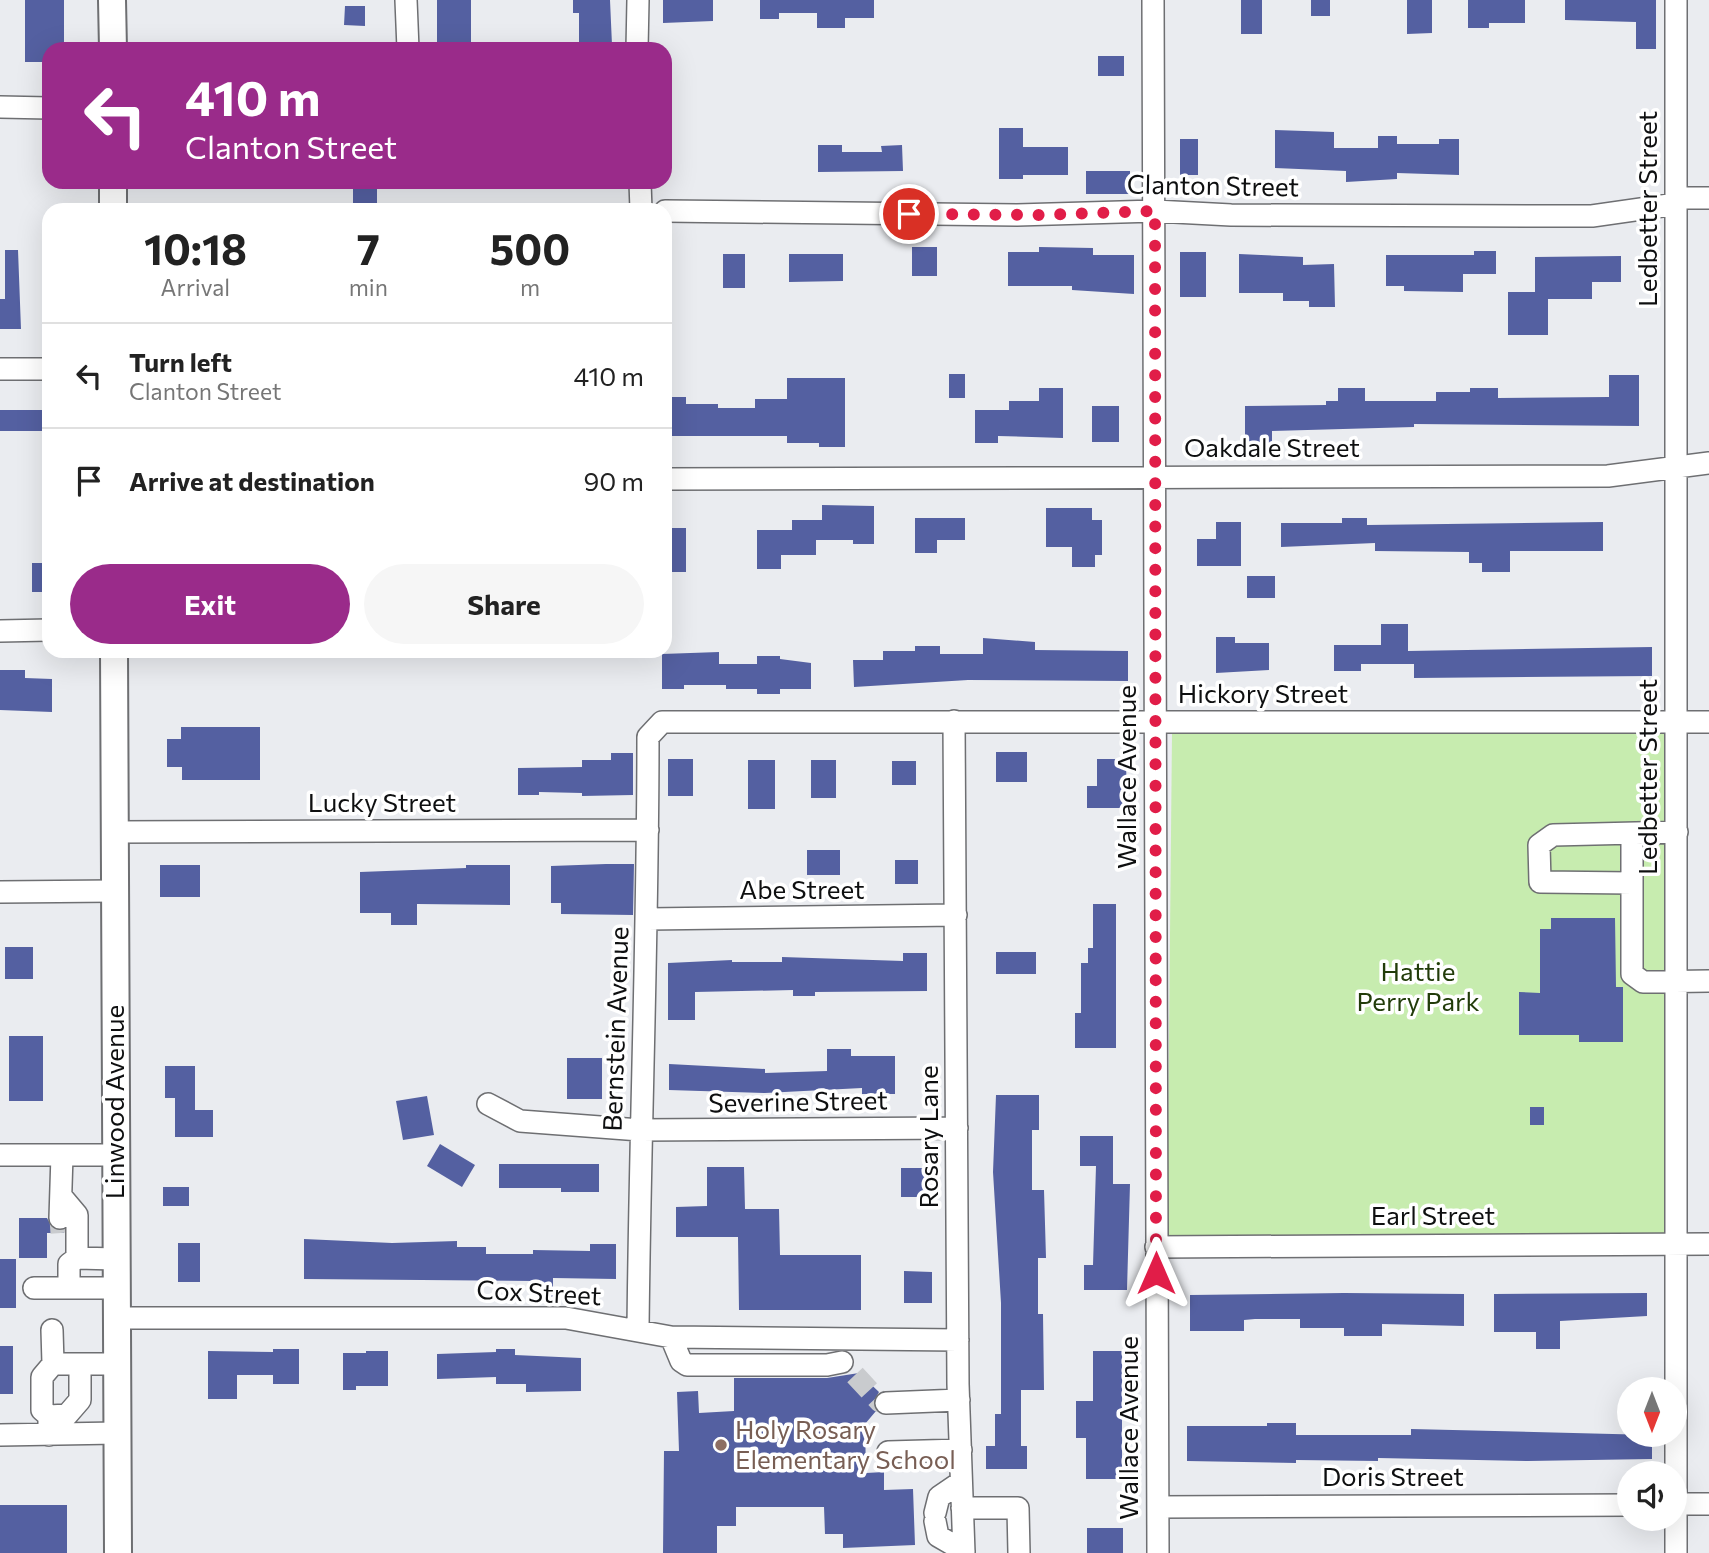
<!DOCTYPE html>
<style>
:root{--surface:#fff;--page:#f6f6f6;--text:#222;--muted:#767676;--line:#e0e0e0;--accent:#9a2b8a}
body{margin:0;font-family:Commissioner,sans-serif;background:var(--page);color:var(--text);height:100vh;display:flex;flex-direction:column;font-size:26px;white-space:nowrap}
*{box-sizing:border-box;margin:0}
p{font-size:23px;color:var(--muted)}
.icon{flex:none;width:38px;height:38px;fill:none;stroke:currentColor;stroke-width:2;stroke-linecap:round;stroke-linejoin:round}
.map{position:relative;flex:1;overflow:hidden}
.sheet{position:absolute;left:42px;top:203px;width:630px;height:455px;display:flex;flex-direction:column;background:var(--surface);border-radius:21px;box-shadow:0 7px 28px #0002}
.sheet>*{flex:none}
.top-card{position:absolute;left:42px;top:42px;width:630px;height:147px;border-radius:21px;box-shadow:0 7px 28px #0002;background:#9a2b8a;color:#fff;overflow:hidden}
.needle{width:46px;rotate:180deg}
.buttons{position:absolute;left:1617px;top:1377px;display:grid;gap:14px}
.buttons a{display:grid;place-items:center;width:70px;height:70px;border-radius:50%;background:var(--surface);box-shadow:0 7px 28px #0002;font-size:35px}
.pin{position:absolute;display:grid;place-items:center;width:60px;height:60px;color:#fff;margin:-30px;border:4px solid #fff;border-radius:50%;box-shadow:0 2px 7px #0007}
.me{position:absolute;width:77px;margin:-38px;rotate:0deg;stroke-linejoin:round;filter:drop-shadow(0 0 5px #0008)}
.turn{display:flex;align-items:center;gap:24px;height:147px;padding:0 28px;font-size:32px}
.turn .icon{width:91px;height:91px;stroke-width:2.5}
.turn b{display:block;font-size:49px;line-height:60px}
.eta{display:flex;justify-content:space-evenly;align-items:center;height:119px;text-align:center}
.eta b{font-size:42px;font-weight:700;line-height:49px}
.action{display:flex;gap:14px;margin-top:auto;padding:14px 28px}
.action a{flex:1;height:80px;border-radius:42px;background:var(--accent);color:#fff;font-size:28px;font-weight:700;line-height:80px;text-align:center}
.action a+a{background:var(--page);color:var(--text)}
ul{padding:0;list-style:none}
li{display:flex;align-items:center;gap:21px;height:105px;padding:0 28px;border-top:2px solid var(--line)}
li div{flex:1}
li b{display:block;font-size:26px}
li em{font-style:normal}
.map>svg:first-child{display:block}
.green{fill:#c7ecaf}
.building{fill:#5460a1}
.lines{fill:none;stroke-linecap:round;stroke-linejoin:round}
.minor-tunnel{stroke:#c9cbce;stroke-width:21;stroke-dasharray:21 10;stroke-linecap:butt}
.minor-casing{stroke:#6e6f72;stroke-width:24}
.major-casing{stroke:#6e6f72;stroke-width:30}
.minor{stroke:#fff;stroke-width:21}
.major{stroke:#fff;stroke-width:26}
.route{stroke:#e11d48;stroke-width:12;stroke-dasharray:0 21.6}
.education-dot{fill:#8d6e63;stroke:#fff;stroke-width:2.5}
.labels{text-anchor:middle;stroke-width:7;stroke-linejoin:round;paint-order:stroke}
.street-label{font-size:26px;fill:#0e0f10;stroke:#fff}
.park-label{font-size:26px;fill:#223c0a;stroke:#fff}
.education-label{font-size:26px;fill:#785e54;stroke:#fff;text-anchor:start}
</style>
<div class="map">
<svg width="1709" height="1553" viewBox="0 0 1709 1553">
<rect width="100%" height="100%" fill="#eaecf0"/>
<path class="green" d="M1172,733L1667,734V1235L1167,1239Z"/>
<path class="building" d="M25,0H64V49H49V62H25Z
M437,0H471V43H437Z
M573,0H610L612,45H579V13H573Z
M663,0H713V21L663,23Z
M760,0H874V18H845V28H817V13H779V19H760Z
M1241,0H1262V34H1241Z
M1311,0H1330V16H1311Z
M1407,0H1432V33L1407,34Z
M1468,0H1525V23H1489V28H1468Z
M1565,0H1656V49H1636V22L1565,20Z
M345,6H365V26L344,25Z
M1098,56H1124V76H1098Z
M999,128H1023V147H1068V175H1023V179H999Z
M1275,130L1334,132V148H1378V136H1397V144H1439V139H1459V175L1397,173V179L1346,182V171L1275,168Z
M1180,139H1198V175H1180Z
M818,145H842V152H882L881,146L902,145L903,171L818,172Z
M1086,171H1130V194H1086Z
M353,182H377V210H353Z
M912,247H937V276H912Z
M1039,247L1093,248V255H1134V294L1072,290V286H1008V252H1039Z
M5,250H18L21,329H0V299H5Z
M1474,251H1496V274H1463V292L1404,291V286H1386V255H1474Z
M1180,252H1206V297H1180Z
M723,254H745V288H723Z
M789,254H843V281L789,282Z
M1239,254L1303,257V265L1334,264L1335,307H1309V301H1283V293H1239Z
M1621,256V282H1592V299H1548V335H1508V292H1535V257Z
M949,374H965V398H949Z
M1609,375H1639V426L1414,424V427L1272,431V448H1245V406L1326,405V401H1338V388H1365V401H1436V392H1470V388H1498V398L1609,397Z
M787,378H845V447H819V443H787V436H665V397H686V404H718V408H755V399H787Z
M1039,388H1063V438L998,436V443H975V410H1009V401H1039Z
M1092,406H1119V442H1092Z
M0,410H47V431H0Z
M822,505L874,506V544H853V540H816V555H781V569H757V530H792V520H822Z
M1046,508H1092V520H1102V555H1095V567H1072V547H1046Z
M915,518H965V540H937V553H915Z
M1342,518H1367V525L1603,522V551H1510V572H1482V563H1469V552L1375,551V543L1281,547V523H1342Z
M1216,522H1241V566H1197V539H1216Z
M665,528H686V572H665Z
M32,563H49V592H32Z
M1247,576H1275V598H1247Z
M1381,624H1408V651L1652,647V676L1414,678V664H1361V671H1334V645H1381Z
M1216,637H1235V643H1269V670L1216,673Z
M983,638L1035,642V650L1128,651V681L968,680L854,687L853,660H883V651H915V646H940V654H983Z
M719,652V664H757V656H780V659L811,663V689H780V694H757V689H726V685H684V689H662V654Z
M0,670H25V678L52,679V712L0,710Z
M181,727H260V780H182V767H167V739H181Z
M996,752H1027V782H996Z
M611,753H633V795L582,796V793L539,792V795H518V768L582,767V760H611Z
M668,759H693V796H668Z
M1097,759H1126L1127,808H1087V786H1097Z
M748,760H775V809H748Z
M811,760H836V798H811Z
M892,761H916V785H892Z
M807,850H840V875H807Z
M895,860H918V884H895Z
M606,864H634L633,915L561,914V903H551V866Z
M160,865H200V897H160Z
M466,865H510V905L417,904V925H391V913H360V872L466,868Z
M1093,904H1116V1048H1075V1013H1081V963H1088V948H1093Z
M1551,918H1615L1616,987H1623V1042H1579V1035H1519V992L1540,993V929H1551Z
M5,947H33V979H5Z
M996,952H1036V974H996Z
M903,953H927V991L815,992V996H793V990L695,992V1020H668V963L732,960V962H782V957L903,961Z
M9,1036H43V1101H9Z
M827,1049H851V1056H895V1094H862V1088L765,1093L669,1090V1064L765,1069V1073L827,1071Z
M567,1058H602V1099H567Z
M165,1066H195V1110H213V1137H175V1098H165Z
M996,1095H1039V1130H1032V1190H1044L1046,1258H1038V1314H1043L1044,1390H1021V1446H1027V1469H986V1446H995V1414H1001V1303L993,1172Z
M427,1096L434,1135L403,1140L396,1101Z
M1530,1107H1544V1125H1530Z
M1080,1136H1113V1184H1130L1127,1290H1084V1265H1093L1096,1166H1080Z
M440,1144L475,1165L462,1187L427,1166Z
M499,1164H599V1192H561V1188H499Z
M707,1167H744L745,1209H779L780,1255H861V1310H739L738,1237H676V1207L707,1206Z
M901,1168H926V1197H901Z
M163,1187H189V1206H163Z
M19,1218H47L53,1229L64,1230V1233H47V1258H19Z
M304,1239L392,1243L457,1241V1247H486V1254H533V1250L590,1251V1244H616V1279L553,1278V1297L532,1296L533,1281L304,1279Z
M178,1243H200V1282H178Z
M0,1259H16V1308H0Z
M904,1271L932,1272V1303H904Z
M1344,1293L1464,1294V1326L1382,1324V1336H1344V1328H1300V1319H1255L1244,1320V1331H1190V1295Z
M1647,1293V1316L1560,1321V1349H1536V1332H1494V1294Z
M0,1346H13V1394H0Z
M273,1349H299V1384H273V1375H237V1399H208V1351L273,1352Z
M496,1349H515V1355L581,1358V1391L526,1392V1384H496V1377L437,1379V1354L496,1352Z
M366,1351H388V1386H356V1390H343V1353H366Z
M1093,1351H1122V1479H1086V1438H1076V1401H1093Z
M859,1373L879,1392L873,1403L876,1411L865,1424L866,1473L884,1472V1490L913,1489L915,1545L843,1548V1534H825L824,1507H736V1526H717V1553H663L664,1451H679L677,1392L698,1391L699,1413L734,1411V1378H827Z
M1267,1423H1296V1435H1411V1429L1652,1435V1459L1528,1461L1378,1458V1461L1296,1460V1463L1187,1461V1426H1267Z
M0,1505H67V1553H0Z
M1087,1528H1123V1553H1087Z"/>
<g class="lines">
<path class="minor-tunnel" d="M60,1218L61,1233
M855,1375L880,1402L886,1403"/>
<defs>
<path id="minor" d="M406,0L408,49
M1153,0L1158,1553
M637,49L638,0
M0,107L49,108
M640,182L641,210
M1676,198H1709
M665,211L1017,215L1155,211L1231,215L1551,216H1592L1676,204
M0,369H49
M665,479L1608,476L1709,463
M0,631L49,630
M954,721L958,1384L964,1553
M115,832L648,830
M1677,832L1553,835L1539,845L1540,882L1632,883V974L1643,982L1709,981
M1632,834V883
M0,892L115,891
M648,919L956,915
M488,1104L520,1121L640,1130L957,1128
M0,1155H116
M61,1196L77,1215V1258
M60,1218L62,1155
M1156,1247L1709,1244
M34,1288H116
M69,1288V1264L77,1258L116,1259
M116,1318H566L671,1337L958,1340
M638,1329C640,1131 648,934 648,737L662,722H1709
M52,1330L53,1364
M671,1337L681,1361L687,1365H827L842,1362
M886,1403L959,1400
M49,1416L67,1415L80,1400V1364
M0,1435L117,1433
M49,1435V1416L42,1410V1377L53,1364H117
M888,1452L961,1450
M1675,1504H1709
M1158,1507L1629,1505
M962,1508H1018L1019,1553
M935,1513L939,1497L961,1482
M935,1521L938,1536L964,1551
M1676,1553V0"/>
<path id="major" d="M112,0L113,49
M113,210V182
M114,651L118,1553"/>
</defs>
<use href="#minor" class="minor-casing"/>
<use href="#major" class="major-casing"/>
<use href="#minor" class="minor"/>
<use href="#major" class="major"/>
</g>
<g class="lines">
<path class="route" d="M909,214L1040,215L1155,211L1156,1273"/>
</g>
<circle class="education-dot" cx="721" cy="1445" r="7"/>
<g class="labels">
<g class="street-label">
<text transform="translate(1213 186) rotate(1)" y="9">Clanton Street</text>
<text transform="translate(1648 209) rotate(-90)" y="9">Ledbetter Street</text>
<text x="1272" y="457">Oakdale Street</text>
<text x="1263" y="703">Hickory Street</text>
<text transform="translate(1127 777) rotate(-90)" y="9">Wallace Avenue</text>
<text transform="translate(1648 777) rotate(-90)" y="9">Ledbetter Street</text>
<text x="382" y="812">Lucky Street</text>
<text x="802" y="899">Abe Street</text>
<text transform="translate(616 1029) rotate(-88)" y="9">Bernstein Avenue</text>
<text transform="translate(115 1102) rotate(-90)" y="9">Linwood Avenue</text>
<text transform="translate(798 1102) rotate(-1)" y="9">Severine Street</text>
<text transform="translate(929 1137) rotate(-90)" y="9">Rosary Lane</text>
<text x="1433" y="1225">Earl Street</text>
<text transform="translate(539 1293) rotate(3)" y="9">Cox Street</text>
<text transform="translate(1129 1428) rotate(-90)" y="9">Wallace Avenue</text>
<text x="1393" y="1486">Doris Street</text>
</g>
<g class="park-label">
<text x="1418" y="981">Hattie<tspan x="1418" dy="30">Perry Park</tspan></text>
</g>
<g class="education-label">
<text x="735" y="1439">Holy Rosary<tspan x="735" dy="30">Elementary School</tspan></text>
</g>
</g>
</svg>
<div class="buttons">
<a><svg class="needle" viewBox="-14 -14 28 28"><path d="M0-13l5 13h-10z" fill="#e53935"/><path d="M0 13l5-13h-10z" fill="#767676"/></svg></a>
<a><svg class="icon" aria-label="sound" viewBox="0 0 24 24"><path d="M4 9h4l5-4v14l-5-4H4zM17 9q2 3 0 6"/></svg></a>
</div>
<div class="pin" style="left:909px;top:214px;background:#d93025"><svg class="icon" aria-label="arrive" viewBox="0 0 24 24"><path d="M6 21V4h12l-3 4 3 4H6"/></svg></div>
<svg class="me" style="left:1156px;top:1273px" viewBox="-20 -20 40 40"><path d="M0-17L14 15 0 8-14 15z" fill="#e11d48" stroke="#fff" stroke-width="4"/></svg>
<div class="top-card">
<div class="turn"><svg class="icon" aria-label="left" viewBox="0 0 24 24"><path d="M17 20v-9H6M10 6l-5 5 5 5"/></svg><div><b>410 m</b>Clanton Street</div></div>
</div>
<section class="sheet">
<div class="eta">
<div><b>10:18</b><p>Arrival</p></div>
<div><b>7</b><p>min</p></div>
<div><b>500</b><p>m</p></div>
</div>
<ul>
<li><svg class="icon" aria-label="left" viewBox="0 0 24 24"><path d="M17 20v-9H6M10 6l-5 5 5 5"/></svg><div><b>Turn left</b><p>Clanton Street</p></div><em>410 m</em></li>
<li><svg class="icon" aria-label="arrive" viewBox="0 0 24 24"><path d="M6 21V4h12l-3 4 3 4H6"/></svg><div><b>Arrive at destination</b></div><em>90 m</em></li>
</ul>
<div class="action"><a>Exit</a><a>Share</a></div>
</section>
</div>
